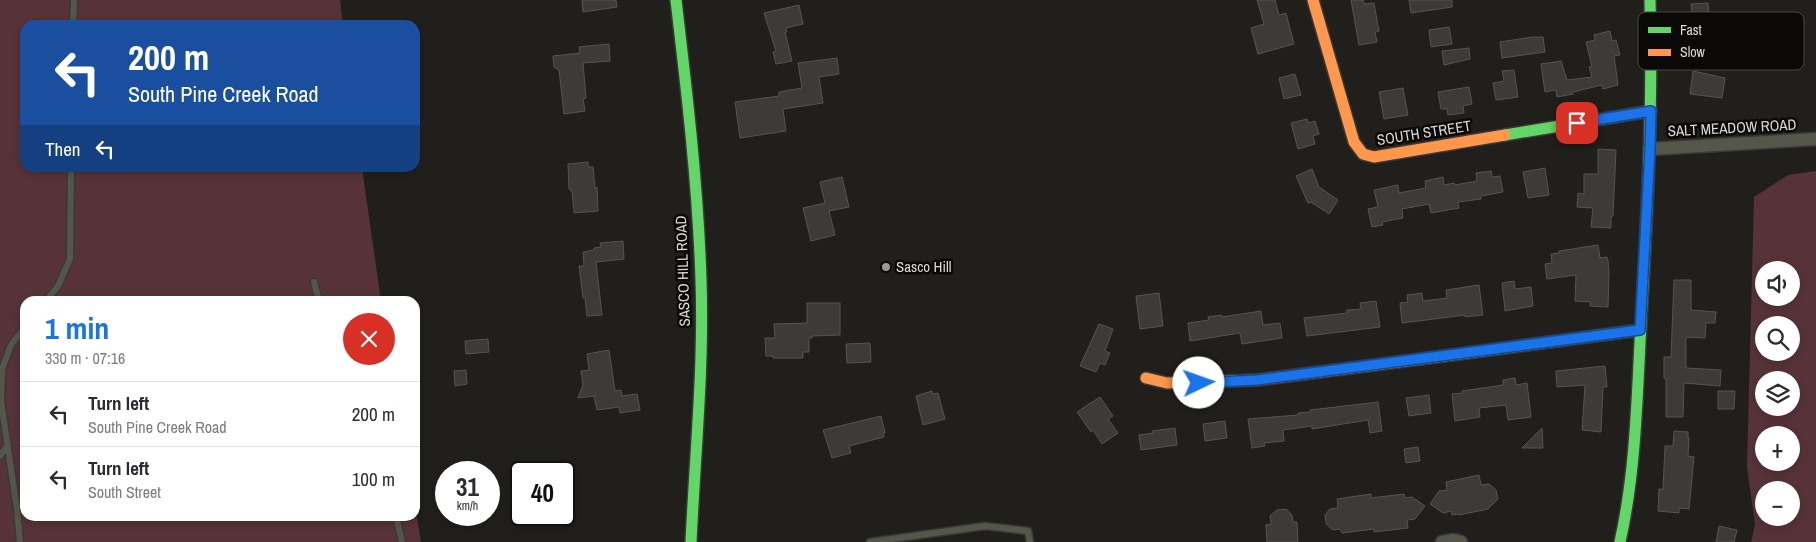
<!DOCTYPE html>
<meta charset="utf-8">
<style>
:root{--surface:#fff;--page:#f2f2f3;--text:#2b2b33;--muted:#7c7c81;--line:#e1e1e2;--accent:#1a73e8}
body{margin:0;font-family:"Archivo Narrow",sans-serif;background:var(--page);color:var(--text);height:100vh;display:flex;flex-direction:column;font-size:19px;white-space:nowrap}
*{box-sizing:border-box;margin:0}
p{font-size:16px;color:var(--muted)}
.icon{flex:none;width:28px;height:28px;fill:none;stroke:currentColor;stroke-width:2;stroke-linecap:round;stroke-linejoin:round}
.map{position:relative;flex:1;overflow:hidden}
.drawer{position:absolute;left:20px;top:296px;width:400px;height:225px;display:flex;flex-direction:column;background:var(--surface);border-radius:15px;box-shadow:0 2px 8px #0003}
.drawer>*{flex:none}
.banner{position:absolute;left:20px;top:20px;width:400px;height:152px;border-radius:15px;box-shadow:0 2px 8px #0003;background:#1a4fa0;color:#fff;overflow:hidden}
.tools{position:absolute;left:1755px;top:261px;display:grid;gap:10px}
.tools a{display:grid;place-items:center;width:45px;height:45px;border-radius:50%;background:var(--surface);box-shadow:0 2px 8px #0003;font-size:25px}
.speed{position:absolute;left:435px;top:461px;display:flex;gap:10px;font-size:25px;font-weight:700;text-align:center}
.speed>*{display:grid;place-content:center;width:65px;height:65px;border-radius:50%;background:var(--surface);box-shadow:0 2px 8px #0003;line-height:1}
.speed small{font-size:12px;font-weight:400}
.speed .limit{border:2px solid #111;border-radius:8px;background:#fff;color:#111}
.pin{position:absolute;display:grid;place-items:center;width:42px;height:42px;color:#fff;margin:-21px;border-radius:10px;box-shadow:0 2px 8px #0006}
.me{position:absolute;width:55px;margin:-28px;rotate:87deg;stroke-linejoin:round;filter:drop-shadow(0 0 4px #0008)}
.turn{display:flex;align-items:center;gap:18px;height:105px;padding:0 25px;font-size:22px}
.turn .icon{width:65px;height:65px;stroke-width:2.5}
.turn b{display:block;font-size:35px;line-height:42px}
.then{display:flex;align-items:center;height:48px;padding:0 25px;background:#0003;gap:10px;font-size:19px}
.round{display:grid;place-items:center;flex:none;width:52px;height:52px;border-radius:26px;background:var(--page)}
.head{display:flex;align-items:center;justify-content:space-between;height:85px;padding:0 25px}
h1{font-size:30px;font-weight:800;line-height:38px;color:var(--accent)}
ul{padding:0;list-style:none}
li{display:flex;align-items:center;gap:15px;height:65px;padding:0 25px;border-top:1px solid var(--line)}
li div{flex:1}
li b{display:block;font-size:19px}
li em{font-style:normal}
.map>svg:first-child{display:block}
.green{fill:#573239;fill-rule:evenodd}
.building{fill:#3d3b39;stroke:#565452}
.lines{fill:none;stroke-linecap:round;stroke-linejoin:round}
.lane-casing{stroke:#3a3937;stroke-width:9}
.street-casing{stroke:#3a3937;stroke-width:15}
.fast-casing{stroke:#3a3937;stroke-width:14}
.slow-casing{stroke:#3a3937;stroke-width:14}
.lane{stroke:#55564a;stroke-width:6}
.street{stroke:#55564a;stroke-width:12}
.fast{stroke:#63d668;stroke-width:11}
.slow{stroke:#ff974d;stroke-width:11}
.route-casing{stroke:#114b97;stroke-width:12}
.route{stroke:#1a73e8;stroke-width:9}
.poi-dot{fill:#9a9794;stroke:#0b0907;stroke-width:2}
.labels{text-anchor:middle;stroke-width:5;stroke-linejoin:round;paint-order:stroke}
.street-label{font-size:15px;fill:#dbd8d5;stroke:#0b0907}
.poi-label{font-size:15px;fill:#dbd8d5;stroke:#0b0907;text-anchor:start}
.key{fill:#0b0907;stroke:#494745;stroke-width:1}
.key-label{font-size:14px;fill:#dbd8d5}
</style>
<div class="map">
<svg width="1816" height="542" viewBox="0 0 1816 542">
<rect width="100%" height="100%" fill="#211f1c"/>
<path class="green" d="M0,0H340L343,25H25V168H362L381,301H25V516H415V507L421,542H0Z
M1816,171V542H1751L1755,525L1747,467L1754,197L1788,175ZM1764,270H1791V298H1764ZM1764,325H1791V352H1764ZM1764,380H1791V408H1764ZM1764,435H1791V462H1764ZM1764,490H1791V518H1764Z"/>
<path class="building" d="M582,0H616L617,7L583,12Z
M1257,0H1275L1279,15L1286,13L1294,44L1258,54L1251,28L1264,24Z
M1351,0H1363L1364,4L1374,3L1379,31L1375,32L1377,42L1359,45Z
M1409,0H1452V7L1411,13Z
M1708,3L1710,24L1693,26L1691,4Z
M799,5L803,24L786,28L787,32H785L792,61L776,64L773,52L776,51L764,13Z
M1449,27L1452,44L1431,47L1429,30Z
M1610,31L1612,41L1616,40L1620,55L1614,56L1618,85L1603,89L1602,85L1573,92V94L1557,97L1556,90L1545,92L1541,64L1561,61L1567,80L1592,77L1589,67H1592L1586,42L1595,40L1594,35Z
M1532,37H1543L1545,52L1502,58L1500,42Z
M609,44L610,61L583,63L586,98L583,99L585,111L564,114L559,70L554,67L553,56L580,53L579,47Z
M1469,48L1470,59L1444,65L1442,51Z
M837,58L839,74L819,77L823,103L783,109L786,131L740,138L735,102L779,96V92L802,88L798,63Z
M1514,70L1518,97L1496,100L1493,83L1504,81L1502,71Z
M1693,71L1725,78L1722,98L1690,94Z
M1295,74L1301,95L1284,99L1279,78Z
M1469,87L1472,104L1463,106L1464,113L1448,115L1447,109H1441L1438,92Z
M1403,88L1408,115L1384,119L1379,92Z
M1307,119L1308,123L1315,121L1319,134L1313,136L1315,144L1298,149L1291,123Z
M1598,149L1616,150L1613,216L1611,217V228L1591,227L1593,208L1577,207L1578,193L1584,194V174H1598Z
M588,162V167H593L595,188L597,187L598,211L574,213L572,192L569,189L568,164Z
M1545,168L1549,195L1528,198L1523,172Z
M1312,169L1319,187L1338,200L1329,214L1311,202L1308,203L1296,176Z
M1491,171L1492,177L1500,176L1503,192L1481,196V199L1458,202L1459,208L1431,213L1429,204L1402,209L1403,218L1382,222L1383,225L1372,227L1368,209L1378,207L1374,190L1398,185L1399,193L1426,188L1425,181L1443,177L1444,185L1454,183L1455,185L1477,181L1476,173Z
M842,177L849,207L829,211L835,235L811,241L803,208L825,203L820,182Z
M623,241L624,259L596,262L602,315L587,316L585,298H583L579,266H584L583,252L594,250V248L601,247L600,243Z
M1598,245L1600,258L1607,257L1608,261L1609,271L1608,307L1590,306V302L1575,301L1576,275L1547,279L1545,264L1552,263L1551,254L1559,253V251Z
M1674,280H1691V310L1716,312L1715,323H1706L1705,338L1686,337V368L1721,370L1720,386L1684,383L1683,417H1666V379L1664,378V357H1671Z
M1514,281L1515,289L1531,287L1533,306L1505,311L1502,283Z
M1479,285L1483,315L1465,317V315L1402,323L1400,303L1408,302L1407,295L1422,293L1423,301L1447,298L1446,290Z
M1159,293L1163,326L1140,329L1136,296Z
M1376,301L1380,327L1307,336L1304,318L1347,313V310L1361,309L1360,303Z
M807,303H840V335L812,336V338H809V352H803V358H773V356H766L765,338H775L774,324L807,323Z
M1261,311L1263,325L1280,323L1282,338L1242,344L1240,333L1190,341L1188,323L1209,320L1208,317L1222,315V317Z
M1099,324L1113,329L1105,351L1110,353L1105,365L1100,363L1096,372L1080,366Z
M488,339L489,352L466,354L465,341Z
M870,343L871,362L847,363L846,344Z
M609,350L615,391L621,390L622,396L637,394L640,410L620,413L619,407L597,410L594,396L578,398L583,385L581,371L589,370L587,354Z
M1605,366L1607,387H1603L1601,432L1582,430L1585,385L1557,387L1556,371Z
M466,370L467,384L455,386L454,371Z
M1515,378L1516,385L1527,383L1531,417L1508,420L1506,405L1479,408L1480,417L1455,421L1452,394L1463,393L1462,391L1503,385V380Z
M932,391L933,394L938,393L945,419L923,425L916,396Z
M1718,391H1735L1734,409H1718Z
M1429,395L1431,413L1409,416L1406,398Z
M1100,397L1113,416L1108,419L1118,433L1102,444L1093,430L1091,432L1077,412Z
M1378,402L1382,431L1370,433L1368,420L1312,429V426L1283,430L1284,441L1264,443L1265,446L1252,448L1248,419L1298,415V413L1310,412V410Z
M881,416L885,433H883L884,437L849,446L851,453L832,458L823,430Z
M1225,421L1227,438L1205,441L1203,424Z
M1175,428L1177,445L1141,450L1139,435L1153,433L1152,431Z
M1542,428L1543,448H1522Z
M1674,431L1688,432V438H1689L1688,456L1694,457L1689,509L1679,508V513L1658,511L1659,489H1663L1665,446H1673Z
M1418,447L1420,461L1406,463L1404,449Z
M1479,475L1481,485L1489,484L1496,490L1498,499L1488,509L1459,515L1458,514L1452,515L1451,511L1443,513L1430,504L1439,491L1447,490L1446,482Z
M1371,494V498L1404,494L1405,498L1412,497L1425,506L1415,519L1407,520L1408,528L1374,532V529L1342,533L1340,529L1333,530L1326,524L1325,515L1330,509L1338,508L1337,499Z
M1286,509L1292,515L1293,522H1297L1298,542H1267L1266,525L1271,524L1270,516L1277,510Z
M1719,526L1737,530L1734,542H1716Z"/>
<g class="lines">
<defs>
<path id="lane" d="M73,25L74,0
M314,282L319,301
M46,301L58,286L70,259L71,168
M0,456L7,446
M396,516L402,542
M20,542L17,509L1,401L2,369L11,345L25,327
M870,542L985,526L1028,531L1030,542"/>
<path id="street" d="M1650,149L1816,139
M1442,542L1454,540L1461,542"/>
<path id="fast" d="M676,0C687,93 698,186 701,280C704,367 695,455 691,542
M1505,135L1651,111
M1444,356L1640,330
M1620,542C1636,470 1637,397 1641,323C1647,215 1653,108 1650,0"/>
<path id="slow" d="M1313,0L1354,142L1363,154L1374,157L1505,135
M1146,378L1167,383L1257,380L1444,356"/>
</defs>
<use href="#lane" class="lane-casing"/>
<use href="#street" class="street-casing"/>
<use href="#fast" class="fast-casing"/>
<use href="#slow" class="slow-casing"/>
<use href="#lane" class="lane"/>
<use href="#street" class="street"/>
<use href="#fast" class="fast"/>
<use href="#slow" class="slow"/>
</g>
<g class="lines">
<defs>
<path id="route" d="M1199,383L1257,380L1640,330L1650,149L1651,111L1577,123"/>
</defs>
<use href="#route" class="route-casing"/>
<use href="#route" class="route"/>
</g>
<circle class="poi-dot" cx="886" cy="267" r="5"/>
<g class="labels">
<g class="street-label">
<text transform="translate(1732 128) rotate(-3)" y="5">SALT MEADOW ROAD</text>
<text transform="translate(1424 133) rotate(-9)" y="5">SOUTH STREET</text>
<text transform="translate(683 271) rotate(-92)" y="5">SASCO HILL ROAD</text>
</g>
<g class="poi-label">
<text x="896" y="272">Sasco Hill</text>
</g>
</g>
<rect x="1638" y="12" width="166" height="58" rx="8" class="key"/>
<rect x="1648" y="27" width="23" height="6" fill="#63d668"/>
<rect x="1648" y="49" width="23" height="7" fill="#ff974d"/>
<g class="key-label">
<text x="1680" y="35">Fast</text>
<text x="1680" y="57">Slow</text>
</g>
</svg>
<div class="tools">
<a><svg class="icon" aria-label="sound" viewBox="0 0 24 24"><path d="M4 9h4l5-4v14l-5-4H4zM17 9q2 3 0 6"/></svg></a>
<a><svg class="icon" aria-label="search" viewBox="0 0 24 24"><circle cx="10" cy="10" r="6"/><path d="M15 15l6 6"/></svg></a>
<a><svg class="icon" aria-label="layers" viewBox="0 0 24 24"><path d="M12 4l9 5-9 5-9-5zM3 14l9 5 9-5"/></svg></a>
<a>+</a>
<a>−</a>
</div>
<div class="speed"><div>31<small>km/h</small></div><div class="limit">40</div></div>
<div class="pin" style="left:1577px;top:123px;background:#d93025"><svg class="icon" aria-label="arrive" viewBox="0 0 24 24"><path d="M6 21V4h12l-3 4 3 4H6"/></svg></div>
<svg class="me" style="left:1199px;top:383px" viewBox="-20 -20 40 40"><circle r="19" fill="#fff"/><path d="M0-13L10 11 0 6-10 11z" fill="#1a73e8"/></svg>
<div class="banner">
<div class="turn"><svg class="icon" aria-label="left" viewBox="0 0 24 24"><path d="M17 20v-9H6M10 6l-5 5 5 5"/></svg><div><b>200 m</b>South Pine Creek Road</div></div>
<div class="then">Then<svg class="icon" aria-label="left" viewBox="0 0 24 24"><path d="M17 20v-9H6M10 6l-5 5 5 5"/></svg></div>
</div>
<section class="drawer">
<div class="head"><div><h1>1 min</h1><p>330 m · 07:16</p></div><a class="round" style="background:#d93025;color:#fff"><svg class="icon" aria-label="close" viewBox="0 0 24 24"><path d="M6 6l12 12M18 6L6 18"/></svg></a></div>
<ul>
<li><svg class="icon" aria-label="left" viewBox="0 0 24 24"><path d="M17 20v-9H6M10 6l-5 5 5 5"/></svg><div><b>Turn left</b><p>South Pine Creek Road</p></div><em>200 m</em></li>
<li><svg class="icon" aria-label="left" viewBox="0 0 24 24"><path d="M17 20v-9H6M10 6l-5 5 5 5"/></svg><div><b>Turn left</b><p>South Street</p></div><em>100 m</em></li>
</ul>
</section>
</div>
